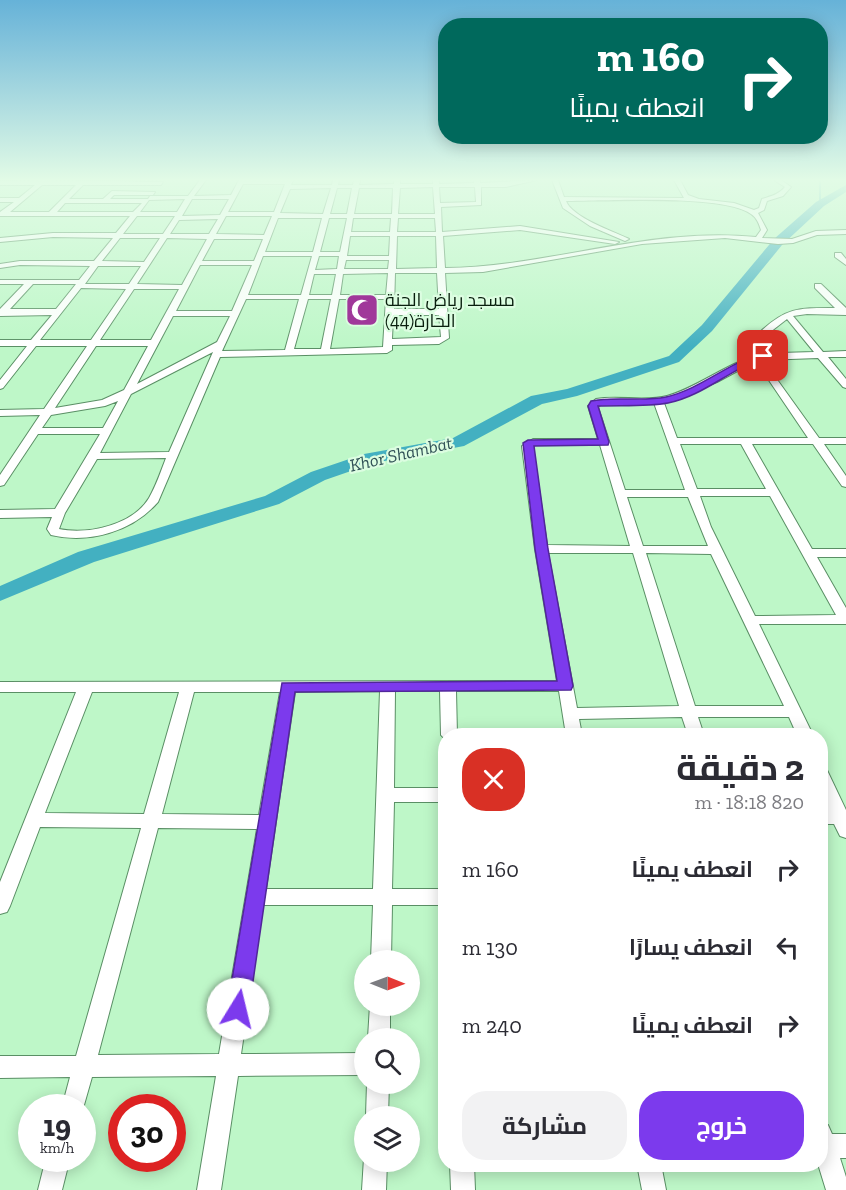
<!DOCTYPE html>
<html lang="ar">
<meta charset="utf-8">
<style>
:root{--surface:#fff;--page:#f2f2f3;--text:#2b2b33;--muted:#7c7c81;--accent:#7c3aed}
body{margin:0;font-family:"Zilla Slab",Cairo,serif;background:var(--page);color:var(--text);direction:rtl;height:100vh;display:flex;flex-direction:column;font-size:22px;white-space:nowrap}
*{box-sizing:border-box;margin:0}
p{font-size:20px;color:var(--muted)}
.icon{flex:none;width:33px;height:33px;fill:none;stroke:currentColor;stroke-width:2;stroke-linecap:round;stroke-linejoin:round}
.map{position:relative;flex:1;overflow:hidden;direction:ltr}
.details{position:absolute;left:438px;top:728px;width:390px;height:444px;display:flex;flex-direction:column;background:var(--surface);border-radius:24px;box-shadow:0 3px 15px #0003;direction:rtl}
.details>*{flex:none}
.guide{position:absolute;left:438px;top:18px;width:390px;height:126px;border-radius:24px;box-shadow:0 3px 15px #0003;direction:rtl;background:#00695c;color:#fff;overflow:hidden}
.needle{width:39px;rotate:91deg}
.tools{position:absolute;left:354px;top:950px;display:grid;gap:12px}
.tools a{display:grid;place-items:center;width:66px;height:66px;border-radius:50%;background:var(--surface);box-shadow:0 3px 15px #0003;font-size:30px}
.speed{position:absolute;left:18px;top:1094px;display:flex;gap:12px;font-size:30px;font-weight:700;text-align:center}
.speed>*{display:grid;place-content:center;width:78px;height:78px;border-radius:50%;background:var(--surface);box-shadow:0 3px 15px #0003;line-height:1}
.speed small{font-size:15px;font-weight:400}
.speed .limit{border:9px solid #d22;background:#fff;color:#111}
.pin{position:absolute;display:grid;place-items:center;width:51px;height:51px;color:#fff;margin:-26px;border-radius:12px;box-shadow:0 3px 9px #0006}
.me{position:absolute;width:66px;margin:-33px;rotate:9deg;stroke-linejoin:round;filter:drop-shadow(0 0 4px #0008)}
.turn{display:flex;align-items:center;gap:21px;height:126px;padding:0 24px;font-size:27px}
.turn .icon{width:78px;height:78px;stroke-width:2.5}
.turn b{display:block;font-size:42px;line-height:51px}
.round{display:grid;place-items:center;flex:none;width:63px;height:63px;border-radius:24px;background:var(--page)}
.headline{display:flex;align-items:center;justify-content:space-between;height:102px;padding:0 24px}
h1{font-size:36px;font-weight:700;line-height:45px}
.action{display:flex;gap:12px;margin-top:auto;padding:12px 24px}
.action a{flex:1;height:69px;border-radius:24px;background:var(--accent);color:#fff;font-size:24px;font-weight:700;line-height:69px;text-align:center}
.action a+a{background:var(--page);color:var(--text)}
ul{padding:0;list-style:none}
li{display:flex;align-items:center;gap:18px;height:78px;padding:0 24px}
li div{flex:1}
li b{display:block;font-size:22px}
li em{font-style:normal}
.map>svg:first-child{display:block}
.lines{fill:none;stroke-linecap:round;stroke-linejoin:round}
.stream{stroke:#43b0c1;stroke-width:1.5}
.river{fill:#43b0c1;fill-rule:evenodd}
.street-casing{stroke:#5a8f65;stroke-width:2}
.street{fill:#fff;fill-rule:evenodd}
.route{fill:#7c3aed;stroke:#51269a;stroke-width:1.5}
.labels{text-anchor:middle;stroke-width:4.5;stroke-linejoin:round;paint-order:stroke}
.far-poi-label{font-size:18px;fill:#081e0d;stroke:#dcfde1;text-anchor:start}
.far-water-label{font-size:18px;font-style:italic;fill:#305156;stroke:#dcfde1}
</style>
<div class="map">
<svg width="846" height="1190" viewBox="0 0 846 1190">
<rect width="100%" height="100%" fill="#bef7c8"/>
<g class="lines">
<path class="stream" d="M820,180V204"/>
<path class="river" d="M846,185V192L824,206L782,245L712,331L679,362L577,396L542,404L464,446L374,463L325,480L279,504L94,562L0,601V586L78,552L265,496L311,472L364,454L453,438L531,396L567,389L669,356L702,325L774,239L816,202Z"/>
<defs>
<path id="street" d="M41,180L163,182L161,185H83L69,199H103L112,191L155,192L153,195H114L110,199H148L150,196H188L200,180H206L194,196L231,195L239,180H293L291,185H332L333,180H339L338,185H353L354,180H360L359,185L394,184V180H400V184H433V180H439V184L474,183V180H480V183L537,180L506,187H481V205L441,207L442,232L520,226L619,242L615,244L520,230L443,236L445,268C549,267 650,226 756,237L761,230C759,224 757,218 751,214C723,194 604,201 566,201C572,217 612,231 627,238L629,239L625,241L590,226L563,208L552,180H558L564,197L684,198L674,180H680L688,195L699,199L734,203L754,210L759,208L762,199C771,196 778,195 785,187L774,180H781L791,187L783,196L767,201L764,210L758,213L767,230L762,238L792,239L816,231L846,230V234L817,235L793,243L778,244L725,238L642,244L483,272L445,273L449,338L439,344L392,345V350L387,353L220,357L158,502C132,532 89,544 51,535L47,529L52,517L0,518V510L55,509L100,434H38L4,485L0,486V475L40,415L0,416V410L44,409L87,346H36L3,388L0,389V380L27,346H0V340H31L52,315L0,316V309L24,284H0V280H79L90,266L20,265L0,268V264L20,261H94L113,238L53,237L0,242V238L53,233H116L130,216H0V212L14,202H0V198H19L35,185H0V181ZM243,184H285L274,212H228ZM42,185H76L49,212H10ZM433,187L435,214H398L400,188ZM439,187H475L476,202L440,203ZM331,188L323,214L280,213L290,189ZM337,188H352L347,214H330ZM359,188H393L392,214H354ZM185,199L177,212H140L149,200ZM192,199H229L220,215L182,216ZM65,203H142L133,212H57ZM137,216H175L163,234H123ZM226,216H272L264,235L216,234ZM278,218H322L313,252H265ZM329,218H347L340,252H320ZM353,218H391L390,232H351ZM398,218H435L436,232H397ZM218,219L209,234H170L179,220ZM350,236H390L389,256H347ZM397,236H436L437,268L396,269ZM120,238H160L144,262L102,261ZM167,238L207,239L182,285L137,284ZM214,239H263L254,261H202ZM263,256H312L301,295H248ZM319,256H339L337,269L315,270ZM346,260H389L388,269H344ZM200,265H252L232,311H176ZM98,266H141L129,284H85ZM388,273L386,295H340L343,274ZM395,273H437L439,309H394ZM314,274H336L332,295H309ZM33,284H76L56,309H10ZM81,288L126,289L91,340H40ZM134,289H179L151,340H100ZM246,299H299L285,350L222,351ZM308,299H331L321,349H294ZM339,299H386L383,347L330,349ZM393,315H439L441,337L392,339ZM173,316H230L217,342L137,384ZM96,346H148L124,390L102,400L55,408ZM213,352L169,452L100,453L131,394ZM118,401L103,428H42L51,415L105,406ZM166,458C161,471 156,486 149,498C133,525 88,535 59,529L65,513L97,459Z
M835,253H841L846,259V265L835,257Z
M815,284H821L846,308V315L807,314L793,316L823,352L846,351V357H828L846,379V388L843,387L818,358L763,360L819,438H846V444H824L846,476V487L842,486L813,444H752L812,549H846V557H817L846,608V624H759L813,735H797L789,717H698L704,735H688L682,717L579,719L582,735H566L559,691H456L457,735H446V740L441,735L440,691H395L394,788H446V802H394L392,889H446V905H392L391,960H371L373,905H263L241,1054L364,1053V1075L238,1076L221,1190H197L216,1076L92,1077L82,1112V1107H62L70,1077L0,1078V1056H76L141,828L40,827L10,906L7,912L0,914V882L76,692H0V682L557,681L535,549L522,446L533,439H598L588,406L596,399C619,395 645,402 667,396C701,387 736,355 770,354L763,344L760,332C787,307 799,308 835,308L815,288ZM787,319L814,352L780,353L771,344L769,333ZM756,361L808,438H677L664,403L717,382ZM654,403L685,490H625L598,407L602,404ZM680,444H741L766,489H697ZM535,445H600L630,546L547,545L533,447ZM700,496H770L836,615L755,616L711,527ZM627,497H688L708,546H643ZM548,553H633L679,706L577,708ZM646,553L711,554L784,706H695ZM380,691L373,889H266L295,692ZM92,692H179L144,814L45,813ZM194,692H280L259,815L162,814ZM158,828L257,829L219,1054L98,1055Z
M820,766L826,768L846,810V838L840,836L834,824H820V810H828L820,793Z
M370,1005H390V1038H368Z
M367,1083H389L388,1116H366Z
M820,1122L828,1125L832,1134H846V1158H840L846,1177V1190H826L818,1164H820Z
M46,1158H70L62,1190H38Z
M364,1158V1161H387L386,1190H362Z
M450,1164H474L475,1190H451Z
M637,1164H661L666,1190H642Z"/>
</defs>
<use href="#street" class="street-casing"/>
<use href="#street" class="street"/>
</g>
<linearGradient id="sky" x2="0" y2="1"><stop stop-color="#66b2d8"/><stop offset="0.52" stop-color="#e2fbe6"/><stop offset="1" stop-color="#e2fbe6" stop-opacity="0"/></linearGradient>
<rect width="846" height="346" fill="url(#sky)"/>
<path class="route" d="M763,353L766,354V358C732,367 704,396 668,403C646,407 620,405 598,406L609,442L608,445L534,446L548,549L573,686L571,690L295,692L249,1009L245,1016L238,1019L230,1016L227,1009L282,683L557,681L535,549L523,443L528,440L598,439L588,406L591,401C615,396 642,402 666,397C701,389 729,362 763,353Z"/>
<defs>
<symbol id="mosque-square" viewBox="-11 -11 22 22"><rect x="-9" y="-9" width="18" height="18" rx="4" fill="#a0389a" stroke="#dcfde1"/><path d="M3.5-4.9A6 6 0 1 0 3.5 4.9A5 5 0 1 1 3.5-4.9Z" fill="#fff"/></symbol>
</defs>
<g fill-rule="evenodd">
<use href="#mosque-square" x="343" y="291" width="38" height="38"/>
</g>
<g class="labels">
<g class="far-poi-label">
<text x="385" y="306">مسجد رياض الجنة<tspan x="385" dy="21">الحارة(44)</tspan></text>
</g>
<g class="far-water-label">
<text transform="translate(401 454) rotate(-13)" y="6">Khor Shambat</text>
</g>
</g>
</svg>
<div class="tools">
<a><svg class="needle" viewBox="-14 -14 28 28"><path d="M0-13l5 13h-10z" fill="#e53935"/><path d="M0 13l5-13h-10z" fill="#7c7c81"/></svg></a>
<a><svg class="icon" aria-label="search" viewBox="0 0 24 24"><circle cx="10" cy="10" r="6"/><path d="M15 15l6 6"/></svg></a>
<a><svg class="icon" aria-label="layers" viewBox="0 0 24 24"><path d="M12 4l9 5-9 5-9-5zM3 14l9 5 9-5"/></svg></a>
</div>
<div class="speed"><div>19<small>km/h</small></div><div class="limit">30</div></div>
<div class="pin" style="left:763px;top:356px;background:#d93025"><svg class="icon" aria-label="arrive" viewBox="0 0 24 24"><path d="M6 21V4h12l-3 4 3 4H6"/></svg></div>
<svg class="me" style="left:238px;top:1009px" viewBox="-20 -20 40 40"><circle r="19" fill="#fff"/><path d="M0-13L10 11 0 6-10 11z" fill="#7c3aed"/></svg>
<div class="guide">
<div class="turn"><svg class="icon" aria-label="right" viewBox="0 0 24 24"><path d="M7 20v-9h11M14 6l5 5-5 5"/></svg><div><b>160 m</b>انعطف يمينًا</div></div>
</div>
<section class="details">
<div class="headline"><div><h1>2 دقيقة</h1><p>820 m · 18:18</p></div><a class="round" style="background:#d93025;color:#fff"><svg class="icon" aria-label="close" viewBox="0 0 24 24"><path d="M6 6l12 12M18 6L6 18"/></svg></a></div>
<ul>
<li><svg class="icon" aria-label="right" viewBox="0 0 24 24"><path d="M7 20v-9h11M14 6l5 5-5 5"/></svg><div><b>انعطف يمينًا</b></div><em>160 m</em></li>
<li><svg class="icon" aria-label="left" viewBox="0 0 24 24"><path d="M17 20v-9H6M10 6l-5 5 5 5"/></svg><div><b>انعطف يسارًا</b></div><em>130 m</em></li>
<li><svg class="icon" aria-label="right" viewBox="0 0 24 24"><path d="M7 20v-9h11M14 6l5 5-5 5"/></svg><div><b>انعطف يمينًا</b></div><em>240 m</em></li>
</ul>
<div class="action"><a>خروج</a><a>مشاركة</a></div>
</section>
</div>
